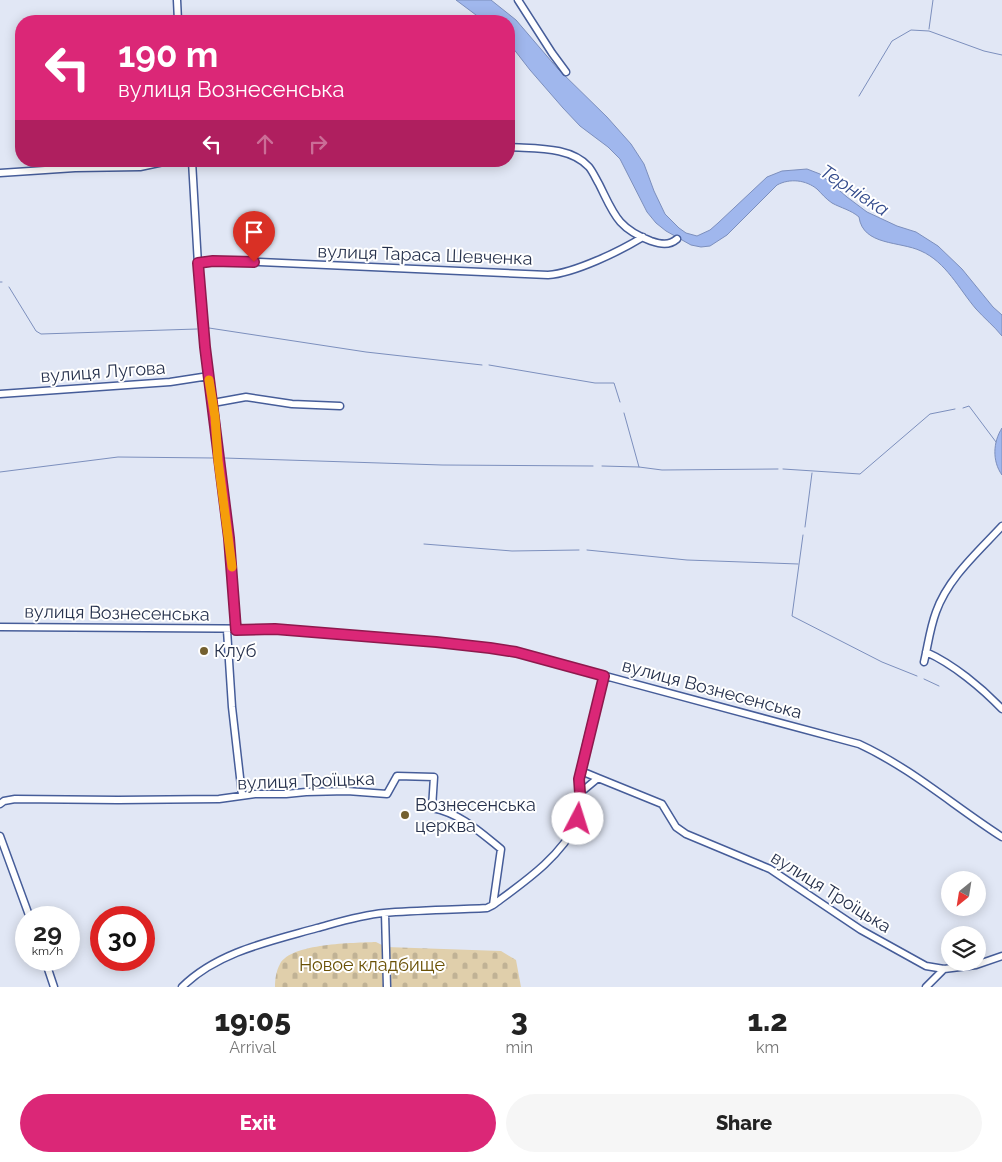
<!DOCTYPE html>
<meta charset="utf-8">
<style>
:root{--surface:#fff;--page:#f6f6f6;--text:#222;--muted:#767676;--accent:#db2777}
body{margin:0;font-family:Raleway,sans-serif;background:var(--page);color:var(--text);height:100vh;display:flex;flex-direction:column;font-size:19px;white-space:nowrap}
*{box-sizing:border-box;margin:0}
p{font-size:16px;color:var(--muted)}
.icon{flex:none;width:28px;height:28px;fill:none;stroke:currentColor;stroke-width:2;stroke-linecap:round;stroke-linejoin:round}
.map{position:relative;height:987px;overflow:hidden}
.side{display:flex;flex-direction:column;background:var(--surface);flex:1}
.side>*{flex:none}
.banner{position:absolute;left:15px;top:15px;width:500px;height:152px;border-radius:20px;box-shadow:0 2px 12px #0003;background:#db2777;color:#fff;overflow:hidden}
.needle{width:32px;rotate:210deg}
.controls{position:absolute;left:941px;top:871px;display:grid;gap:10px}
.controls a{display:grid;place-items:center;width:45px;height:45px;border-radius:50%;background:var(--surface);box-shadow:0 2px 12px #0003;font-size:25px}
.speed{position:absolute;left:15px;top:906px;display:flex;gap:10px;font-size:25px;font-weight:700;text-align:center}
.speed>*{display:grid;place-content:center;width:65px;height:65px;border-radius:50%;background:var(--surface);box-shadow:0 2px 12px #0003;line-height:1}
.speed small{font-size:12px;font-weight:400}
.speed .limit{border:8px solid #d22;background:#fff;color:#111}
.pin{position:absolute;display:grid;place-items:center;width:42px;height:42px;color:#fff;margin:-51px -21px;border-radius:50% 50% 50% 0;rotate:-45deg;box-shadow:0 0 5px #0007}
.pin .icon{rotate:45deg}
.me{position:absolute;width:55px;margin:-28px;rotate:5deg;stroke-linejoin:round;filter:drop-shadow(0 0 4px #0008)}
.turn{display:flex;align-items:center;gap:18px;height:105px;padding:0 20px;font-size:22px}
.turn .icon{width:65px;height:65px;stroke-width:2.5}
.turn b{display:block;font-size:35px;line-height:42px}
.lanes{display:flex;align-items:center;height:48px;padding:0 20px;background:#0003;justify-content:center;gap:25px;direction:ltr}
.lanes .off{opacity:.35}
.eta{display:flex;justify-content:space-evenly;align-items:center;height:85px;text-align:center}
.eta b{font-size:30px;font-weight:800;line-height:35px}
.cta{display:flex;gap:10px;margin-top:auto;padding:10px 20px}
.cta a{flex:1;height:58px;border-radius:30px;background:var(--accent);color:#fff;font-size:20px;font-weight:800;line-height:58px;text-align:center}
.cta a+a{background:var(--page);color:var(--text)}
.map>svg:first-child{display:block}
.cemetery{fill:url(#cemetery-stones)}
.water{fill:#a0b7ed;stroke:#7c8fbd}
.lines{fill:none;stroke-linecap:round;stroke-linejoin:round}
.stream{stroke:#7c8fbd;stroke-width:1}
.minor-casing{stroke:#465d99;stroke-width:9}
.minor{stroke:#fff;stroke-width:6}
.route-casing{stroke:#8e194d;stroke-width:12}
.route{stroke:#db2777;stroke-width:9}
.slow{stroke:#f59e0b;stroke-width:9}
.poi-dot{fill:#74602f;stroke:#fff;stroke-width:2}
.labels{text-anchor:middle;stroke-width:4;stroke-linejoin:round;paint-order:stroke}
.street-label{font-size:18px;fill:#27324d;stroke:#fff}
.poi-label{font-size:18px;fill:#27324d;stroke:#fff;text-anchor:start}
.park-label{font-size:18px;fill:#6a5106;stroke:#fff}
.water-label{font-size:19px;font-style:italic;fill:#334b8c;stroke:#fff}
</style>
<div class="map">
<svg width="1002" height="987" viewBox="0 0 1002 987">
<defs>
<pattern id="cemetery-stones" width="16" height="16" patternUnits="userSpaceOnUse" patternTransform="scale(1.25)"><rect width="16" height="16" fill="#e0cfab"/><path d="M2 7V4a2 2 0 0 1 4 0v3zM10 15v-3a2 2 0 0 1 4 0v3z" fill="#c0b295"/></pattern>
</defs>
<rect width="100%" height="100%" fill="#e1e7f5"/>
<path class="cemetery" d="M376,942L386,947L501,951L516,960L521,987H275C275,980 276,971 280,964C291,943 354,943 376,942Z"/>
<path class="water" d="M456,0H491L516,20L558,69L607,117L631,144L644,164L654,191L665,214L679,228L686,233L697,236L710,230L718,223L767,177L782,171L807,169L820,174L847,197L867,212L897,226L916,232L938,246L962,269L993,307L1002,315V336C994,326 984,318 976,309C959,289 946,262 921,251C900,241 863,246 859,217C851,210 841,208 832,203C826,199 822,194 817,189C806,180 790,178 777,185L727,235L710,246L701,247L691,245L666,231L656,223L647,212L620,159L608,147L580,126L563,108L530,70L509,43V21H484Z
M1002,428V475C992,461 993,442 1002,428Z"/>
<g class="lines">
<path class="stream" d="M929,29L933,0
M859,96L892,41L911,30L929,31L984,51L1002,55
M0,282H2
M9,287L36,331L41,334L197,329
M209,328L366,352L482,365
M489,365L595,383H614L620,402
M963,408L969,406L996,442
M624,413L639,467
M224,458L442,465L593,466
M602,466L639,467L662,470L778,469
M783,469L860,474L930,414L955,409
M0,472L118,457L213,458
M805,527L812,473
M803,535L792,616L882,662L917,676
M424,544L512,551L579,550
M587,550L687,560L798,564
M924,679L939,686"/>
<defs>
<path id="minor" d="M177,0L178,21
M518,0L552,53L566,72
M509,147C535,149 570,146 589,167C593,172 596,179 599,184C614,214 617,228 651,241C660,244 669,246 677,239
M192,161L200,299L209,376L215,417L219,460L229,537L237,630
M0,173L75,168L140,167L168,161
M198,263L213,261H235L548,275C575,273 620,251 643,237
M0,394L170,382L209,376
M213,403L246,397L292,404L340,406
M0,627L275,629L436,642L490,648L516,652L859,744C911,768 955,807 1002,837
M227,630L232,707L242,795
M926,652C953,664 982,688 1002,709
M924,662C928,645 930,628 936,612C948,578 978,552 1002,526
M581,771L598,778
M580,793L598,778L662,804L676,827L686,834L770,869L861,930L926,966L944,969L976,965L1002,956
M0,804L4,801L15,799L118,800L219,799L255,794H286L306,792L347,791L387,794L397,776L434,777L432,808C460,813 480,832 501,849L493,905
M0,836L30,918
M385,913L387,987
M45,960L54,987
M182,987C217,952 271,941 317,928C339,922 361,915 384,913C418,910 453,910 487,908L493,905C524,882 561,857 577,822C584,807 577,791 580,776C585,743 596,709 604,676
M926,987L944,969"/>
</defs>
<use href="#minor" class="minor-casing"/>
<use href="#minor" class="minor"/>
</g>
<g class="lines">
<defs>
<path id="route" d="M254,262L213,261L198,263L205,347L229,538L236,630L275,629L436,642L490,648L516,652L604,676L579,779L580,793L578,819"/>
</defs>
<use href="#route" class="route-casing"/>
<use href="#route" class="route"/>
<path class="slow" d="M209,380L215,417L218,460L232,567"/>
</g>
<g class="poi-dot">
<circle cx="204" cy="651" r="5"/>
<circle cx="405" cy="815" r="5"/>
</g>
<g class="labels">
<g class="street-label">
<text transform="translate(425 255) rotate(2)" y="6">вулиця Тараса Шевченка</text>
<text transform="translate(103 372) rotate(-4)" y="6">вулиця Лугова</text>
<text transform="translate(117 613) rotate(1)" y="6">вулиця Вознесенська</text>
<text transform="translate(712 689) rotate(15)" y="6">вулиця Вознесенська</text>
<text transform="translate(306 781) rotate(-2)" y="6">вулиця Троїцька</text>
<text transform="translate(831 892) rotate(32)" y="6">вулиця Троїцька</text>
</g>
<g class="poi-label">
<text x="214" y="657">Клуб</text>
<text x="415" y="811">Вознесенська<tspan x="415" dy="21">церква</tspan></text>
</g>
<g class="park-label">
<text x="372" y="971">Новое кладбище</text>
</g>
<g class="water-label">
<text transform="translate(855 190) rotate(33)" y="7">Тернівка</text>
</g>
</g>
</svg>
<div class="controls">
<a><svg class="needle" viewBox="-14 -14 28 28"><path d="M0-13l5 13h-10z" fill="#e53935"/><path d="M0 13l5-13h-10z" fill="#767676"/></svg></a>
<a><svg class="icon" aria-label="layers" viewBox="0 0 24 24"><path d="M12 4l9 5-9 5-9-5zM3 14l9 5 9-5"/></svg></a>
</div>
<div class="speed"><div>29<small>km/h</small></div><div class="limit">30</div></div>
<div class="pin" style="left:254px;top:262px;background:#d93025"><svg class="icon" aria-label="arrive" viewBox="0 0 24 24"><path d="M6 21V4h12l-3 4 3 4H6"/></svg></div>
<svg class="me" style="left:578px;top:819px" viewBox="-20 -20 40 40"><circle r="19" fill="#fff"/><path d="M0-13L10 11 0 6-10 11z" fill="#db2777"/></svg>
<div class="banner">
<div class="turn"><svg class="icon" aria-label="left" viewBox="0 0 24 24"><path d="M17 20v-9H6M10 6l-5 5 5 5"/></svg><div><b>190 m</b>вулиця Вознесенська</div></div>
<div class="lanes"><svg class="icon" aria-label="left" viewBox="0 0 24 24"><path d="M17 20v-9H6M10 6l-5 5 5 5"/></svg><svg class="icon off" aria-label="ahead" viewBox="0 0 24 24"><path d="M12 20V5M6 11l6-6 6 6"/></svg><svg class="icon off" aria-label="right" viewBox="0 0 24 24"><path d="M7 20v-9h11M14 6l5 5-5 5"/></svg></div>
</div>
</div>
<section class="side">
<div class="eta">
<div><b>19:05</b><p>Arrival</p></div>
<div><b>3</b><p>min</p></div>
<div><b>1.2</b><p>km</p></div>
</div>
<div class="cta"><a>Exit</a><a>Share</a></div>
</section>
